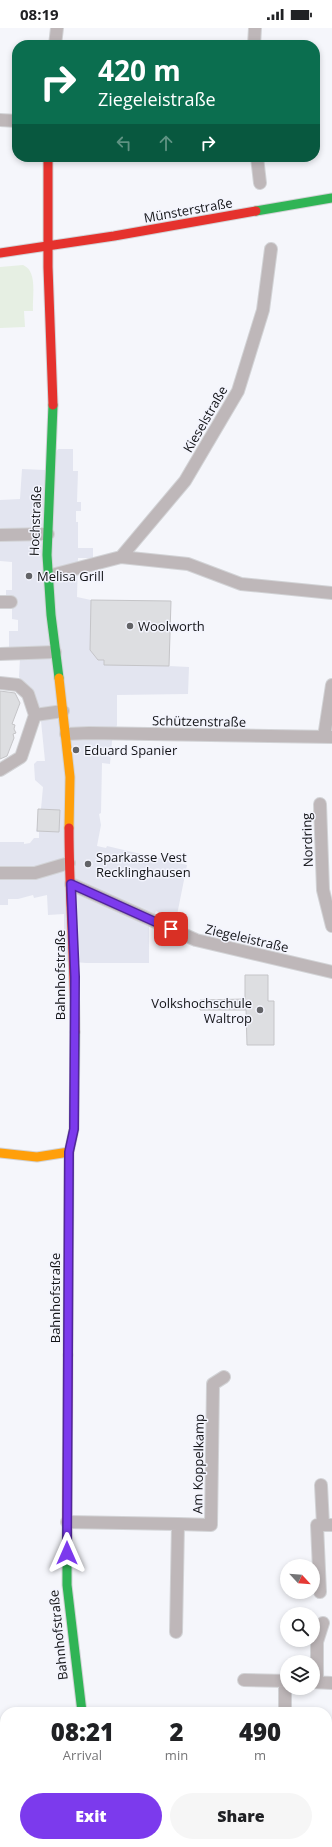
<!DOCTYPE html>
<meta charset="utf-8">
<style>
:root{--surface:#fff;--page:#f6f6f6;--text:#202124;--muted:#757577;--accent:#7c3aed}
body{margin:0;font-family:"Open Sans",sans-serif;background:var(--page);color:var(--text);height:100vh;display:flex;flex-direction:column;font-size:15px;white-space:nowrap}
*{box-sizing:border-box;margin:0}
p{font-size:13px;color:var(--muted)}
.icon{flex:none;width:22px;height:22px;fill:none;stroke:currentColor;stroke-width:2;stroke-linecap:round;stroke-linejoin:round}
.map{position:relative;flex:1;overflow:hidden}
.panel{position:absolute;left:0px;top:1679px;width:332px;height:140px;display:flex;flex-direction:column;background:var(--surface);border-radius:16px 16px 0 0;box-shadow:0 2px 6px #0003}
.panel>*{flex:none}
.top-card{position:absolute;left:12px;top:12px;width:308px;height:122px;border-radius:16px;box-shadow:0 2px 6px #0003;background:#0b6e4f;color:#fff;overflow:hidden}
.needle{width:26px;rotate:116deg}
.controls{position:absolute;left:280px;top:1531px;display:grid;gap:8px}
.controls a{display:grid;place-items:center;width:40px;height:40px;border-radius:50%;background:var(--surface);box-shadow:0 2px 6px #0003;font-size:20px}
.pin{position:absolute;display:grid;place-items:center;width:34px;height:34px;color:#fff;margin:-17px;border-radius:8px;box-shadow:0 2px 6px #0006}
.me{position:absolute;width:44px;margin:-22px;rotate:0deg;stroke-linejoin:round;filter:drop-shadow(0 0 3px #0008)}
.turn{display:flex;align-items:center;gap:14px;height:84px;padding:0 20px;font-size:18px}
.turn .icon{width:52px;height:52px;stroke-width:2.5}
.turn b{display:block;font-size:28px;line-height:34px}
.lanes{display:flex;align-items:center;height:38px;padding:0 20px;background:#0003;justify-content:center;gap:20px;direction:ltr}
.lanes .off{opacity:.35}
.eta{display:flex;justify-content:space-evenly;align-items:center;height:68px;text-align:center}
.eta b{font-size:24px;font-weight:800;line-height:28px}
.action{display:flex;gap:8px;margin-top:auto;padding:8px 20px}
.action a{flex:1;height:46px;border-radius:24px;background:var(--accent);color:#fff;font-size:16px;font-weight:800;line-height:46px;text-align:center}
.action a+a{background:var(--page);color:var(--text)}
.status{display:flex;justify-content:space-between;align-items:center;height:28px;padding:0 20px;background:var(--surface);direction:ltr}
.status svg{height:11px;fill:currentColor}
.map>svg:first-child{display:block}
.built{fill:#e3e5f0}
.green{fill:#e6efe3}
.building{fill:#dddee1;stroke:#c5c5c8}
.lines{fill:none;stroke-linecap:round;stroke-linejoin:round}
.street-casing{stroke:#d2d3d6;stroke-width:14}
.fast-casing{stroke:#d2d3d6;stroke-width:11}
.slow-casing{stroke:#d2d3d6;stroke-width:11}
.jam-casing{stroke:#d2d3d6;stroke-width:11}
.street{stroke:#beb7b9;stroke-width:12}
.fast{stroke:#30b455;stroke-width:9}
.slow{stroke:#ff9f0a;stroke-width:9}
.jam{stroke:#e5322d;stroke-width:9}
.route-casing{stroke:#51269a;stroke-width:10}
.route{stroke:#7c3aed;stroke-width:7}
.poi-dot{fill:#626367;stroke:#f3f4fd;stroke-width:1.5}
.labels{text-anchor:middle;stroke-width:3;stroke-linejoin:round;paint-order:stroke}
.street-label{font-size:13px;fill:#131417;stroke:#f3f4fd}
.poi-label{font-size:13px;fill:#131417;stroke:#f3f4fd;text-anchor:start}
</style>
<div class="status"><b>08:19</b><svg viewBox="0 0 49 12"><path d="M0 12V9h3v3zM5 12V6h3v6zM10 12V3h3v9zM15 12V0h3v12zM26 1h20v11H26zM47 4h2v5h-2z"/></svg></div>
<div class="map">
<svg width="332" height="1819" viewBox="0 0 332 1819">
<rect width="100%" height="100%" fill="#f5f6fb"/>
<path class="built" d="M58,421H73V443H78L77,474H81V483H76V494H78V520H93V530H78L77,569L91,572L171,573L169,638L189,639L188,666L117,667V697L112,713L110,736L102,735L101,785L99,786L101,797L97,818L106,820L107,818L187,837L176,892L156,883L149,899V935H86L64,933V886L48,887L47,867L34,870L33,867L18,871H8V877H0V814H24V816L30,815L34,810H39V804H36L41,781L43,759L35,752L34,736L37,733H45L41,693L30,664L19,649L20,630L9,620V603H18V592L12,591V579L6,569V562H12V534L0,533V472L20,471L22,441L45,442Z"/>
<path class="green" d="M23,237C38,243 32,269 33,283H24L25,299L0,300V239Z
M0,1688L5,1745V1814H13L14,1819H0Z"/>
<path class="building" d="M91,572L171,573L169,638L104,637V632H98L90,622Z
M0,663L15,665L20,675L12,696L15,697L14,701L16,705L13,706L14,710L7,728L0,731Z
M38,781L60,782L59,804L37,803Z
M245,947H268V973H274V1017H247L246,982H200V972L245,971Z"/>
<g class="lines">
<defs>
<path id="street" d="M55,17L57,0
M254,17L255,0
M0,92L17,93
M257,129L260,155
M0,507L48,506
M121,529L185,453L238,363L263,282L271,221
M48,548L121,529L188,536L241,556L332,565
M0,574H11
M0,626L55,624
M0,655L18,657L28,666L35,687L21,729L0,742
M35,687L63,683
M66,706L89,705L332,709
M324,709L332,657
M320,776L323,862L332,898
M0,845H35L69,835
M71,856L196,912L332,944
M321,1457L323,1497
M67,1494L178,1496L176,1604
M178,1496L211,1497L213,1356L224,1349
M320,1564L317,1497H332
M244,1652L287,1653
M313,1654L332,1655
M317,1654V1614L323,1595
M285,1684V1653
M103,1814V1819"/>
<path id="fast" d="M256,183L332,170
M53,377L47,527L51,587L59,650
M68,1327L69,1124L74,1101L75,1004
M67,1495V1557L82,1684"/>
<path id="slow" d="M59,650L70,749L69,800
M0,1125L37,1129L69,1124"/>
<path id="jam" d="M48,129V239L53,377
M0,225L114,208L256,183
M69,800C69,868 75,936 75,1004
M67,1495L68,1327"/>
</defs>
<use href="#street" class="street-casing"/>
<use href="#fast" class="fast-casing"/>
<use href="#slow" class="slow-casing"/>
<use href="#jam" class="jam-casing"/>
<use href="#street" class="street"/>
<use href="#fast" class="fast"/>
<use href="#slow" class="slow"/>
<use href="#jam" class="jam"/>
</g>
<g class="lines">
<defs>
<path id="route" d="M67,1525L69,1124L74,1101L75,949L71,856L171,901"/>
</defs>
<use href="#route" class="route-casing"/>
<use href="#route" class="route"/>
</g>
<g class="poi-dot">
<circle cx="29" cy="548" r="4"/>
<circle cx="130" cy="598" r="4"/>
<circle cx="76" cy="722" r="4"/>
<circle cx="88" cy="836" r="4"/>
<circle cx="260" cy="982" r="4"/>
</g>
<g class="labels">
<g class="street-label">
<text transform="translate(188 182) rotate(-10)" y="5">Münsterstraße</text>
<text transform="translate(205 391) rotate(-60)" y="5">Kieselstraße</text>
<text transform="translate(35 493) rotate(-88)" y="5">Hochstraße</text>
<text transform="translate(199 693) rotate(1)" y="5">Schützenstraße</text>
<text transform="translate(307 812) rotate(-92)" y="5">Nordring</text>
<text transform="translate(247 910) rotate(13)" y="5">Ziegeleistraße</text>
<text transform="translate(60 947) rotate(-90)" y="5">Bahnhofstraße</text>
<text transform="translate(55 1270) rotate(-90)" y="5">Bahnhofstraße</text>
<text transform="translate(198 1436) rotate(-89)" y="5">Am Koppelkamp</text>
<text transform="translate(58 1607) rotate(-96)" y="5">Bahnhofstraße</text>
</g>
<g class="poi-label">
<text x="37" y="553">Melisa Grill</text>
<text x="138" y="603">Woolworth</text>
<text x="84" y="727">Eduard Spanier</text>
<text x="96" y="834">Sparkasse Vest<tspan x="96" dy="15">Recklinghausen</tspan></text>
<text x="252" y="980" text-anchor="end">Volkshochschule<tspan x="252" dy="15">Waltrop</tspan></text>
</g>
</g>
</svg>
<div class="controls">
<a><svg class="needle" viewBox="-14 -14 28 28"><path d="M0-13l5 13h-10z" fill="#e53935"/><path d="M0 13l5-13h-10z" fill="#757577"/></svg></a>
<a><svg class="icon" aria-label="search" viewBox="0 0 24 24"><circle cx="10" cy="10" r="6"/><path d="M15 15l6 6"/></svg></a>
<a><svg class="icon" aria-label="layers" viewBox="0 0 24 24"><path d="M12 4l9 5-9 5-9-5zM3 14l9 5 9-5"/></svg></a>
</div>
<div class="pin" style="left:171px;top:901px;background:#d93025"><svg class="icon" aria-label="arrive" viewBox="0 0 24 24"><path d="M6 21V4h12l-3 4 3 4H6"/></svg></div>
<svg class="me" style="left:67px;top:1525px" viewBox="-20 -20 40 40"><path d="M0-17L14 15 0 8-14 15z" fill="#7c3aed" stroke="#fff" stroke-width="4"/></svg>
<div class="top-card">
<div class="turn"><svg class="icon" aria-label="right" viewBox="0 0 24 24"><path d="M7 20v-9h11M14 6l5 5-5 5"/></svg><div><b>420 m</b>Ziegeleistraße</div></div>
<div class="lanes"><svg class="icon off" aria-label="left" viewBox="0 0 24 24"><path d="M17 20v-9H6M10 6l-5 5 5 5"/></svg><svg class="icon off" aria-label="ahead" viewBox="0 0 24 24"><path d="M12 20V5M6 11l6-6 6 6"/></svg><svg class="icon" aria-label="right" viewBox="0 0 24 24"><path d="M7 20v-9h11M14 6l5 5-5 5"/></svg></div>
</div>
<section class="panel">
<div class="eta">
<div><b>08:21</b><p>Arrival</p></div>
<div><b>2</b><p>min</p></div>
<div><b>490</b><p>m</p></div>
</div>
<div class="action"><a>Exit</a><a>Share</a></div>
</section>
</div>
